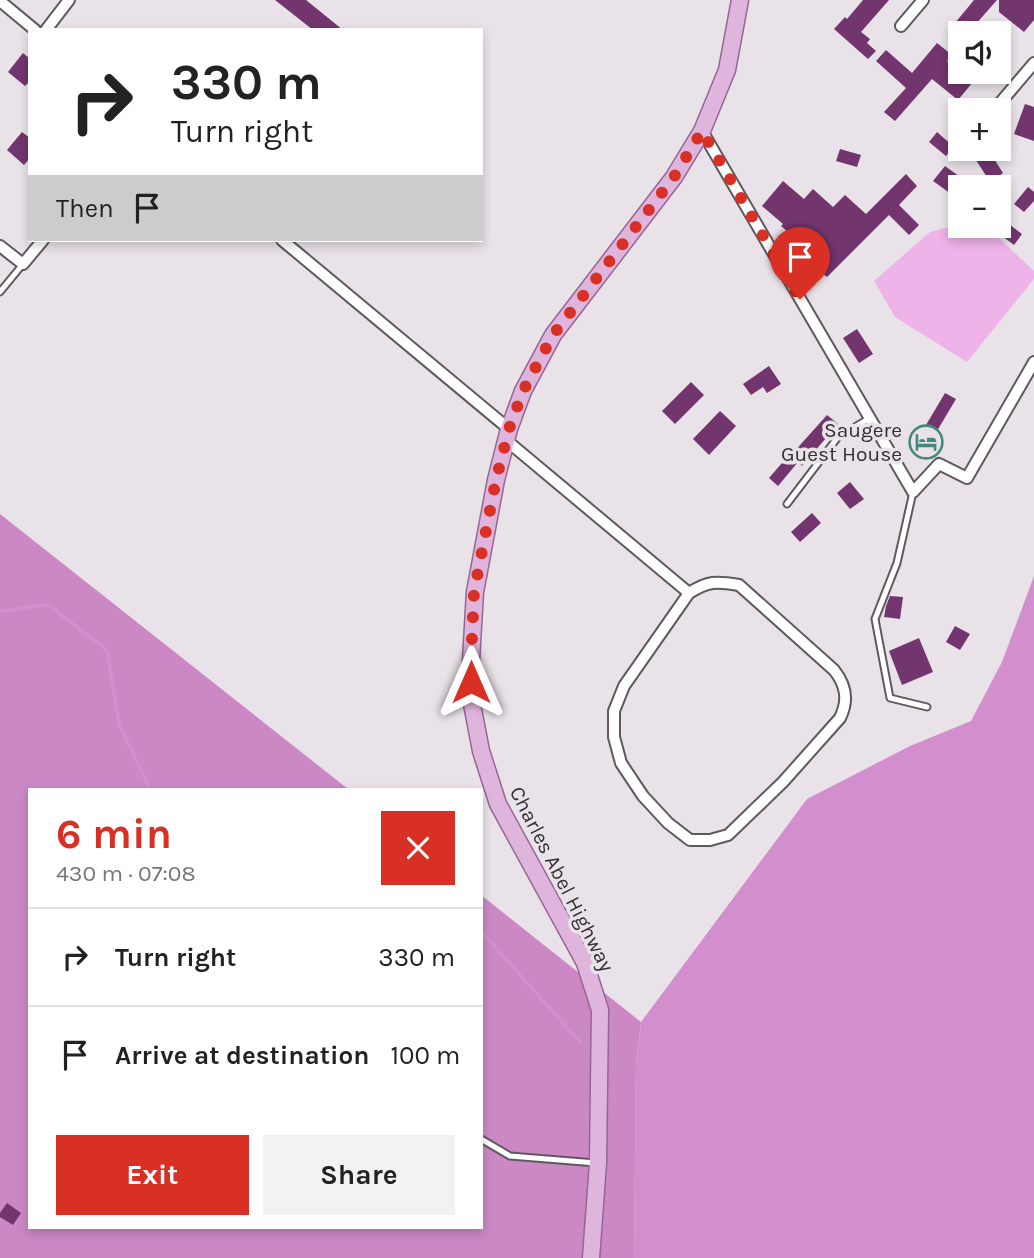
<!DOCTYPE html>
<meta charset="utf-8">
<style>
:root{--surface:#fff;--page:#f2f2f2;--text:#222;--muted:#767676;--line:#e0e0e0;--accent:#d93025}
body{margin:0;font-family:Karla,sans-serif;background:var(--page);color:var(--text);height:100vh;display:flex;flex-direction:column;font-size:26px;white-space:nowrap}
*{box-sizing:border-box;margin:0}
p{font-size:23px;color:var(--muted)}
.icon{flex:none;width:38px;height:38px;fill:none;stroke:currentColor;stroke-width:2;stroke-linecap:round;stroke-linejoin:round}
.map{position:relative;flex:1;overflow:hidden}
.sheet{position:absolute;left:28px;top:788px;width:455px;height:441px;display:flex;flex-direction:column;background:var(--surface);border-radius:0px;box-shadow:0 4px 10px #0003}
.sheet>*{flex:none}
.banner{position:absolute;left:28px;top:28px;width:455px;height:214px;border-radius:0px;box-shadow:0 4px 10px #0003;background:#fff;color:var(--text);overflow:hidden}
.controls{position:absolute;left:948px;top:21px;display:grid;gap:14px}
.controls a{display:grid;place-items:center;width:63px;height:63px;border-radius:0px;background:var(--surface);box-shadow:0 4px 10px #0003;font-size:35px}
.pin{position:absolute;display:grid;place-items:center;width:60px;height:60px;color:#fff;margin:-72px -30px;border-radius:50% 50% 50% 0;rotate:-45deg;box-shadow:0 0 7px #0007}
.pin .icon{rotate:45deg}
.me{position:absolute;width:77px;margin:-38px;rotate:0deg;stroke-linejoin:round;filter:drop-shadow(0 0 5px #0008)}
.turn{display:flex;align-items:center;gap:24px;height:147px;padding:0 28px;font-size:32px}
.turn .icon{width:91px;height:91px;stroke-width:2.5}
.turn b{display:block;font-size:49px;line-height:60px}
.then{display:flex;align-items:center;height:66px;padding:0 28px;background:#0003;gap:14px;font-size:26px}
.round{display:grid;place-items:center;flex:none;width:74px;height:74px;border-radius:0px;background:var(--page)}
.headline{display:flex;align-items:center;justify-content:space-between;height:119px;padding:0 28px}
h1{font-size:42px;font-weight:700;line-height:52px;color:var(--accent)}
.primary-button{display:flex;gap:14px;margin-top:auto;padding:14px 28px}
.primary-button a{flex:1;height:80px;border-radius:0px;background:var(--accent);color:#fff;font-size:28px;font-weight:700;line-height:80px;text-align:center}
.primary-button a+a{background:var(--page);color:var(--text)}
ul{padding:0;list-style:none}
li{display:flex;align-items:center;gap:21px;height:98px;padding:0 28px;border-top:2px solid var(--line)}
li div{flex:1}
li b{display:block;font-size:26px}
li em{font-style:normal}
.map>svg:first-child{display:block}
.green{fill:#eeb3e9}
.forest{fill:#cb88c5}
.water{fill:#d38fcd}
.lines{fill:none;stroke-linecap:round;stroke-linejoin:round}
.stream{stroke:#d38fcd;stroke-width:3.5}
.building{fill:#72356e}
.service-casing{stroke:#5f595e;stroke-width:9}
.minor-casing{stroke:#5f595e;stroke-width:14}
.primary-casing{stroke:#956692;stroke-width:19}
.service{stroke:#fff;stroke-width:5}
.minor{stroke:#fff;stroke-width:10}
.primary{stroke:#e0b5dd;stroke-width:16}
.route{stroke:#d93025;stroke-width:12;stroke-dasharray:0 21.6}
.labels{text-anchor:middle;stroke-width:7;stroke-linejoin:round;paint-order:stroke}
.poi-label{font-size:21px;fill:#322f31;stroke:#e9e2e8;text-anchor:end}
.street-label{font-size:21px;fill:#322f31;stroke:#e9e2e8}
</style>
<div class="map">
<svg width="1034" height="1258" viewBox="0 0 1034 1258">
<rect width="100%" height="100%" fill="#e9e2e8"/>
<path class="green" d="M961,224V226H986L1034,271V279L967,362L895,317L874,281L930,232Z"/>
<path class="forest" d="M0,514L348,789H30V1227H481V895L641,1022L636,1065L634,1258H0Z"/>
<path class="water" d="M1034,576V1258H634L636,1065L641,1022L807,799L910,746L971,721L1002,662Z"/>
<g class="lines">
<path class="stream" d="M0,612L47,604L107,650L119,724L150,789
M481,931L580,1042"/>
</g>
<path class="building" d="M275,0H306L343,30H313Z
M863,0H889L861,32L870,39L867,43L876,51L868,59L834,29L845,17L847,19Z
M974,0H997L968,33L955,23Z
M999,0H1034V20L1024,32L999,12Z
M937,43L952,55L947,61L973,82L958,100L932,79L895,121L884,112L906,88L876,61L886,50L912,73Z
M23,53L30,59V81L25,86L8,72Z
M1025,104L1034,107V141L1014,134Z
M22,132L30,138V158L24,165L7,150Z
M937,132L954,147L946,156L929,142Z
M840,149L861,155L857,167L836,161Z
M989,151L1003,173L990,182L976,160Z
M945,166L974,187H961V201L933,181Z
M906,174L917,186L899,205L919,225L909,235L889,215L827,277L814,266L818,261L799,244L801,243L781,226L783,224L762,206L783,181L804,199L813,189L833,207L845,195L866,214Z
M1028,187L1034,192V201L1024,212L1014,204Z
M1005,221L1022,234L1014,245L997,232Z
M857,329L873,354L859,363L843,338Z
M769,366L781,384L767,393L763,387L751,395L743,384Z
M691,382L704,395L675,424L662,411Z
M945,393L956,399L934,436L941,440L933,454L911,441L919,427L923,430Z
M720,411L736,426L709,455L693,439Z
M827,415L838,424L802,466L798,462L778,486L769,478L782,463L783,464Z
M850,482L864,499L850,509L837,493Z
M812,513L821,523L800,542L791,532Z
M890,596L903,597L900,619L884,617L886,606Z
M955,626L970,634L960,650L946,642Z
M919,638L933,672L902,685L889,651Z
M7,1203L21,1213L13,1225L0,1217V1213Z"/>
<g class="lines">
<defs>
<path id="service" d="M0,292L23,264
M913,492L897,563L875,619L890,698L927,707
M787,504L838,437L870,418
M481,1139L510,1156L596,1163"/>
<path id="minor" d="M0,1L35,30
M901,26L923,0
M46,30L69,0
M1000,103L1034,63
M702,131L913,492L939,464L967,478L1034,362
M282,240L509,429
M0,246L23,264L43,240
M506,440L689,593L624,686L614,711V737L621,763L643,796L668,823L690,840H710L728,835L783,782L840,718C849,700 846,685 834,670L739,585C716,581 708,581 689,593"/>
<path id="primary" d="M591,1258L598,1163L600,1010L585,963L498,804L481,751L472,704L471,660L475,592L496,480L509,429L523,391L553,335L674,177L702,131L727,70L740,0"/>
</defs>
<use href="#service" class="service-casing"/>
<use href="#minor" class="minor-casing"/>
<use href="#primary" class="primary-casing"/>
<use href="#service" class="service"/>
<use href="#minor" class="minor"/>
<use href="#primary" class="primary"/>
</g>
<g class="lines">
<path class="route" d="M471,682V660L474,592L496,480L509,429L523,391L553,335L674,177L702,131L800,299"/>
</g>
<defs>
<symbol id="hotel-ring" viewBox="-11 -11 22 22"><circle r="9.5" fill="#e9e2e8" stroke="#46897c" stroke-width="1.5"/><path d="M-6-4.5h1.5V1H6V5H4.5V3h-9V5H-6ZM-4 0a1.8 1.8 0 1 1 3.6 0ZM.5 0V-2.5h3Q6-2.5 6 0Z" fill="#46897c"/></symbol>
</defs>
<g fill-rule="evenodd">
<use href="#hotel-ring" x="907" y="423" width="38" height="38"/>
</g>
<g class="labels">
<g class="poi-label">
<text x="902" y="437">Saugere<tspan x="902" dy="24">Guest House</tspan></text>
</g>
<g class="street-label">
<text transform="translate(562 879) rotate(63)" y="7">Charles Abel Highway</text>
</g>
</g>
</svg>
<div class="controls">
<a><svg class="icon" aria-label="sound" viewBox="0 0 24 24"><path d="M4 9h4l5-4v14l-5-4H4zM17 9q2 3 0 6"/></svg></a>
<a>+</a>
<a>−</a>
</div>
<div class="pin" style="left:800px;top:299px;background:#d93025"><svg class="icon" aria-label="arrive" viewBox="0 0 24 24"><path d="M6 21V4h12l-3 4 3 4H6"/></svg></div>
<svg class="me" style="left:471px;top:682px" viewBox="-20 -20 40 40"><path d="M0-17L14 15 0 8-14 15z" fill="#d93025" stroke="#fff" stroke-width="4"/></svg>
<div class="banner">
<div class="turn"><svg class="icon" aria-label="right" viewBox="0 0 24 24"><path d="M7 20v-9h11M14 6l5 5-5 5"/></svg><div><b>330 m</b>Turn right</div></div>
<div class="then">Then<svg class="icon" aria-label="arrive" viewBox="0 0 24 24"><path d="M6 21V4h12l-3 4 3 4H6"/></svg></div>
</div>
<section class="sheet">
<div class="headline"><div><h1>6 min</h1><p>430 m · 07:08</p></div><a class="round" style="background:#d93025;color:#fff"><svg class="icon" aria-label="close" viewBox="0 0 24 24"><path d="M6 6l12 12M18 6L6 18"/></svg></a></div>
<ul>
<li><svg class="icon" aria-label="right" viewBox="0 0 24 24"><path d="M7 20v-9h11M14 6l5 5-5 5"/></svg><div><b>Turn right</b></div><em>330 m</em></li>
<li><svg class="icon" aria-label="arrive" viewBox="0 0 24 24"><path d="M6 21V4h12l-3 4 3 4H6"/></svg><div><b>Arrive at destination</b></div><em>100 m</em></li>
</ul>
<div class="primary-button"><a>Exit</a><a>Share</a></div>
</section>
</div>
